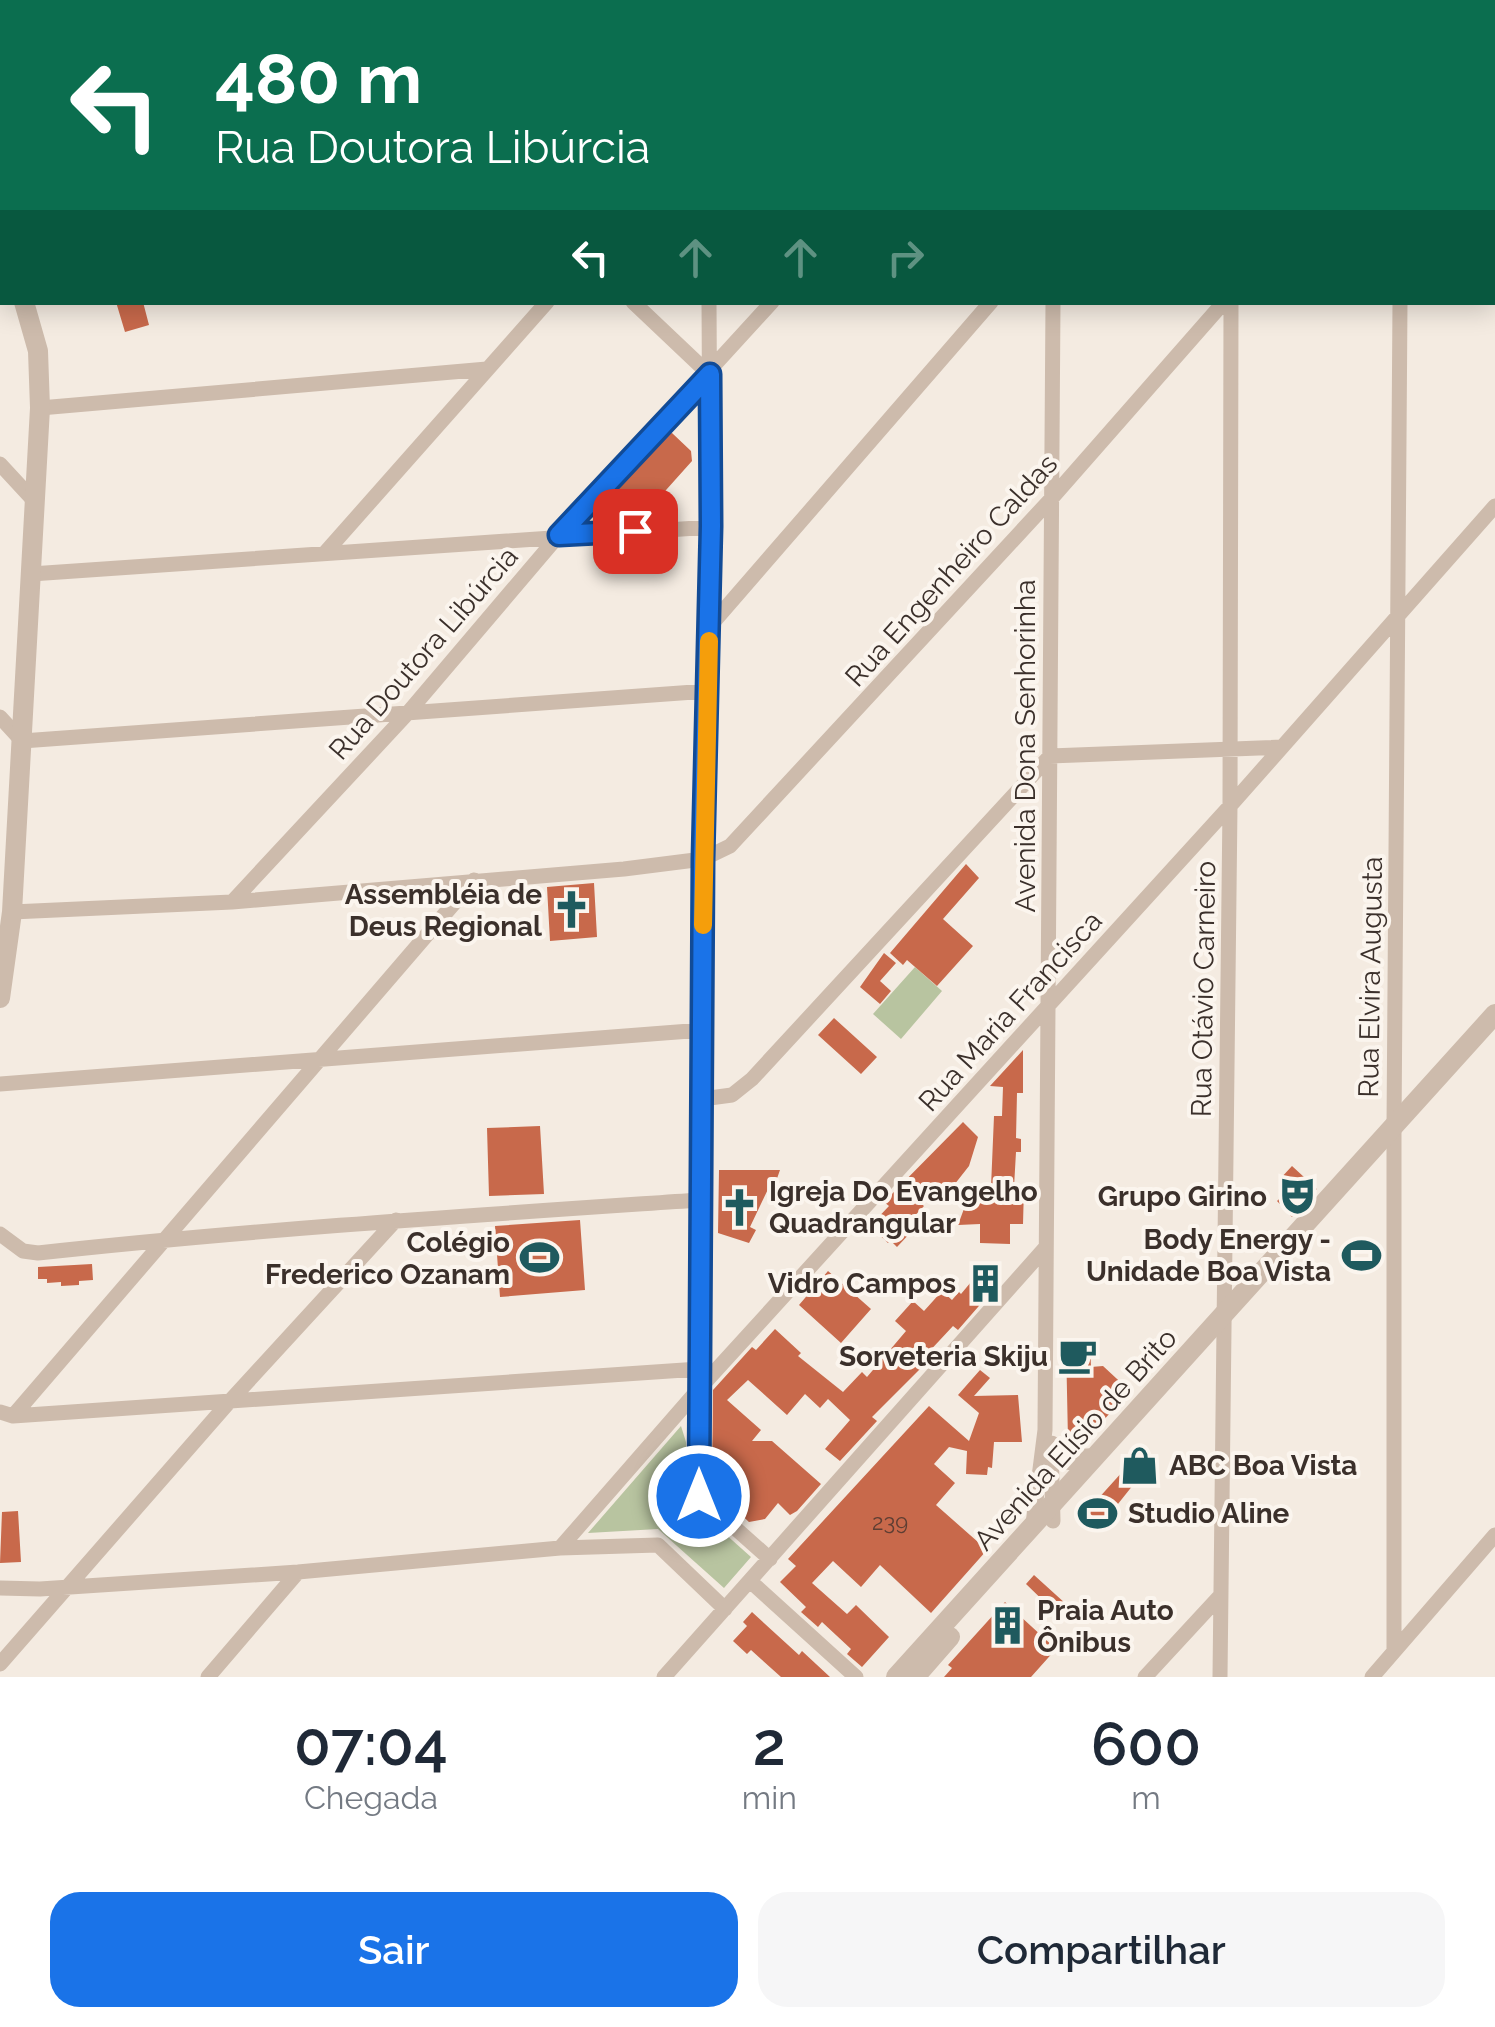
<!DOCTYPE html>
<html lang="pt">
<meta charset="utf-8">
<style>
:root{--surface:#fff;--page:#f6f6f7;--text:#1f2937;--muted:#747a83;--accent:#1a73e8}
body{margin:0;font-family:Raleway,sans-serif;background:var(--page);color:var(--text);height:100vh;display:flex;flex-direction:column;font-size:38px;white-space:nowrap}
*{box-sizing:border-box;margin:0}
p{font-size:32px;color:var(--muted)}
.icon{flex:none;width:55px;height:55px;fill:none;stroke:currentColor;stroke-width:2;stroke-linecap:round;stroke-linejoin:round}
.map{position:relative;height:1677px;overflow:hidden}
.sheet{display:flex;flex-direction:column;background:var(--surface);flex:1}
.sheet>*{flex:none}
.banner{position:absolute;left:0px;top:0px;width:1495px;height:305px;box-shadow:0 5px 25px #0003;background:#0b6e4f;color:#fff;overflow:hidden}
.pin{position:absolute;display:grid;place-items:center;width:85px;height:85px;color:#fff;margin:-42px;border-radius:20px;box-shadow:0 5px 15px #0006}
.me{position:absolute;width:110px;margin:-55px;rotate:0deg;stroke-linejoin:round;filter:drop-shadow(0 0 8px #0008)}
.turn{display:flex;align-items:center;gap:35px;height:210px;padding:0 50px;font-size:45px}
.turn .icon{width:130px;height:130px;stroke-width:2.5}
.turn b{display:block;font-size:70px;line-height:85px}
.lanes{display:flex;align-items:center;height:95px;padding:0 50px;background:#0003;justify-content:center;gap:50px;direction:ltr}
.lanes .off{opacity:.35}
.eta{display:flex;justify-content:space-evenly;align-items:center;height:170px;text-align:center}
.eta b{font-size:60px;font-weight:600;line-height:70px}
.primary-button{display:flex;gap:20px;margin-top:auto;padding:20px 50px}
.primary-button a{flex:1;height:115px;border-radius:30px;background:var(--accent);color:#fff;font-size:40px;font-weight:600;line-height:115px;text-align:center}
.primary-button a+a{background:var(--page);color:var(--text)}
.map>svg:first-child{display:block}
.green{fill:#b8c4a0}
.building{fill:#c8694b}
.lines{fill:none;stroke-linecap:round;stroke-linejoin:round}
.minor{stroke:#cdbbac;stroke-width:15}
.tertiary{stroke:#cdbbac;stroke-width:20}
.route-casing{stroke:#114b97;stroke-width:25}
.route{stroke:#1a73e8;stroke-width:18}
.slow{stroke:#f59e0b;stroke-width:18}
.labels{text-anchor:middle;stroke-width:8;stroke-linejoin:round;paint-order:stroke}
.number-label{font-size:22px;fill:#5e3e33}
.street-label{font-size:28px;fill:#3b302b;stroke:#fbf5ee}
.poi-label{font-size:28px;font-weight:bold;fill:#3b302b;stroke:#fbf5ee;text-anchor:end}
</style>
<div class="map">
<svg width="1495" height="1677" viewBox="0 0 1495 1677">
<rect width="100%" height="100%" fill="#f4ebe1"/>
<path class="green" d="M915,967L942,991L901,1039L873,1014Z
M681,1426L686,1442V1499L751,1557L724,1588L658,1529L588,1533Z"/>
<path class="building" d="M116,302H143L149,325L125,332Z
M672,433L691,451L692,461L641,518H628L614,504L617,491L666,434Z
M966,864L979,878L943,919L973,946L937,986L907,960L903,965L890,953Z
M594,883L597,937L550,941L547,887Z
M884,953L896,963L880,981L891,991L880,1004L860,987Z
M834,1018L877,1057L861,1074L818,1035Z
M1023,1050V1093H1017L1016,1138L1021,1139V1152H1016L1014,1187H1024L1023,1224H1010V1244L980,1243V1224L958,1225L972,1187H991L994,1116H1002L1003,1087L990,1086Z
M963,1122L978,1137L969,1166L947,1194L934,1183L918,1201L924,1206L906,1225L912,1231L897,1247L890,1240L888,1243L870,1226L889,1206L884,1202Z
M540,1126L544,1194L489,1196L487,1128Z
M1292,1166L1317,1189L1292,1217L1277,1201L1288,1190L1279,1180Z
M719,1170H780L774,1187L770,1185L750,1227L756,1230L749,1243L718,1233Z
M580,1220L585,1290L500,1297L495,1226Z
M92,1264L93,1280L79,1281V1285L61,1286V1282L47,1283V1279H38V1267Z
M981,1270L998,1284L958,1330L953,1326L925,1356L929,1360L872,1417L877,1421L840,1461L825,1449L850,1420L828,1399L820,1408L805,1394L787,1415L748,1380L727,1400L761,1430L752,1441H772L821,1484L797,1511L790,1515L778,1503L765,1519L749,1522L724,1499L712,1484L713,1390L752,1347L756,1350L775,1329L801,1353L798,1356L843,1392L862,1372L867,1377L906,1331L895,1321L913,1301L924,1311L942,1291L952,1300L959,1292L961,1294Z
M828,1271L871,1309L841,1343L799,1305Z
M1066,1344H1090L1091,1367L1103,1366L1130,1391L1081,1445L1073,1446L1068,1440Z
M980,1370L990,1378L974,1396L1018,1395L1022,1442H994L992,1468L988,1467L987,1475L966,1474L967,1451L949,1447L934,1464L955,1483L936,1505L987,1550L931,1613L880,1565L861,1587L833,1561L812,1583L847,1614L856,1605L889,1637L862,1667L847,1654L851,1649L822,1622L818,1627L801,1612L806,1607L780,1582L796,1566L788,1559L929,1406L969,1441L979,1413L958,1395Z
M1142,1450L1153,1460L1102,1524L1087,1511Z
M18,1511L21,1562L0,1563L2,1512Z
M1034,1575L1066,1604L1057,1614L1026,1584Z
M1005,1602L1056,1649L1031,1677H944L952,1668L948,1665Z
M752,1612L799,1655L802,1651L830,1677H781L751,1650L747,1654L733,1641L747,1626L743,1622Z"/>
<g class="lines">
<path class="minor" d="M158,0L159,2
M333,0L334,2
M510,0L511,2
M736,0L739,2
M666,2L668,0
M898,2L900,0
M1034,2L1036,0
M1055,2V0
M1235,2V0
M1402,2V0
M1492,11L1495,9
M0,45L2,53
M633,302L709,374
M709,302C712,700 697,1098 699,1496L770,1559
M40,408L487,369
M0,464L36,503
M324,554L547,302
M31,574L711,527
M710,626L991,302
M0,717L22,741L708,691
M232,902L406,715L559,535L772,302
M12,912L232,902L624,869L703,859L730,846L1051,499L1224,302
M0,1084L703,1030
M702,1099L732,1095L752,1079L1050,756L1282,747
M0,1234L23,1251L38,1253C258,1229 478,1215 699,1200
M0,1412L13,1416L699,1369
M13,1416L474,880
M1051,1443L1053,1521
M1033,1524L1045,1430L1053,302
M560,1548L698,1390L1230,806L1495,506
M750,1581L856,1677
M0,1588L40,1589L298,1572L560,1548L658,1545L725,1609
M1394,1651V1127L1400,302
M0,1664L229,1402L396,1220
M208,1677L298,1572
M664,1677L1046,1247
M1145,1677L1219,1597
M1220,1677L1230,806L1231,302
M1372,1677L1495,1535"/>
<path class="tertiary" d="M0,241L2,247
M0,998L12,912L40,408L38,351L24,302
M1052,1446L1069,1460L1093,1458
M896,1677L1495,1014
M915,1677L950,1637"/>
</g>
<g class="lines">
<defs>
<path id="route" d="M635,531L559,535L710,374L711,526L703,859L699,1496"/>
</defs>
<use href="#route" class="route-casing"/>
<use href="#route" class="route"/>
<path class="slow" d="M703,925L709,641"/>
</g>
<defs>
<symbol id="church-bare" viewBox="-9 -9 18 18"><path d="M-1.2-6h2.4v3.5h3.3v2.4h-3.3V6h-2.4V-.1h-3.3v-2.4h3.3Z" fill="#1f5a5e" stroke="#fbf5ee" stroke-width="2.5" paint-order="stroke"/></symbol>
<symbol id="theatre-bare" viewBox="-9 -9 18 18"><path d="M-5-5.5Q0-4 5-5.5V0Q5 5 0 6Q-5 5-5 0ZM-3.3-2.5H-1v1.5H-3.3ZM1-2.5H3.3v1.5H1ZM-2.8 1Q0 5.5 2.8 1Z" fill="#1f5a5e" stroke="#fbf5ee" stroke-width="2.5" paint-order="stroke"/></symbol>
<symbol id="stadium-bare" viewBox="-9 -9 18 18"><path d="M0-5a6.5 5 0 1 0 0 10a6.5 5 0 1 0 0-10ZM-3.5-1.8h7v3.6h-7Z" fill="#1f5a5e" stroke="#fbf5ee" stroke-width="2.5" paint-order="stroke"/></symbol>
<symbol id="building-bare" viewBox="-9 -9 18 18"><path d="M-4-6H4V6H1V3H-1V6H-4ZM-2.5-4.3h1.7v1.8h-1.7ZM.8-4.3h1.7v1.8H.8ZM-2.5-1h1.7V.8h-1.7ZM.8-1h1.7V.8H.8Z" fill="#1f5a5e" stroke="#fbf5ee" stroke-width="2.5" paint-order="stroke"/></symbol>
<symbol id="cafe-bare" viewBox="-9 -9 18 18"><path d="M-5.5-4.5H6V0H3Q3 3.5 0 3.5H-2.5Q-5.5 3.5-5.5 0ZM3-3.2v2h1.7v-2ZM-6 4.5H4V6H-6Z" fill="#1f5a5e" stroke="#fbf5ee" stroke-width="2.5" paint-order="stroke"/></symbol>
<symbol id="shop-bare" viewBox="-9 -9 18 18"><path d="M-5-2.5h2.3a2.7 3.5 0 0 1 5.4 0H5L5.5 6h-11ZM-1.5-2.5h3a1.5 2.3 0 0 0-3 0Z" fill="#1f5a5e" stroke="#fbf5ee" stroke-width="2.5" paint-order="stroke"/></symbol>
</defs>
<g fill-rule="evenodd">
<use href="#church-bare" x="544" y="882" width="55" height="55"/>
<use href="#theatre-bare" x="1270" y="1168" width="55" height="55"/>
<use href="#church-bare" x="712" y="1180" width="55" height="55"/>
<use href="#stadium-bare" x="1334" y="1228" width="55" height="55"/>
<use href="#stadium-bare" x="512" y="1230" width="55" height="55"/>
<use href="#building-bare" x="958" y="1256" width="55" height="55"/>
<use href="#cafe-bare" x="1050" y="1328" width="55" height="55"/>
<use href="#shop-bare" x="1112" y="1438" width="55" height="55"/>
<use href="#stadium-bare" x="1070" y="1486" width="55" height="55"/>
<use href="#building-bare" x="980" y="1598" width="55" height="55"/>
</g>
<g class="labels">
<g class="number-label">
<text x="890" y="1530">239</text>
</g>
<g class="street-label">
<text transform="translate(951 570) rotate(-48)" y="10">Rua Engenheiro Caldas</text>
<text transform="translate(423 653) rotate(-49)" y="10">Rua Doutora Libúrcia</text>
<text transform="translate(1025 746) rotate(-90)" y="10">Avenida Dona Senhorinha</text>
<text transform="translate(1370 977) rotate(-89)" y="10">Rua Elvira Augusta</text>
<text transform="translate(1203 989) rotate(-89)" y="10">Rua Otávio Carneiro</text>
<text transform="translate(1010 1011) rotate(-48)" y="10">Rua Maria Francisca</text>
<text transform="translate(1075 1439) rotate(-48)" y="10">Avenida Elísio de Brito</text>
</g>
<g class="poi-label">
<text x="542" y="904">Assembléia de<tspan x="542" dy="32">Deus Regional</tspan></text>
<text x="769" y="1201" text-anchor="start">Igreja Do Evangelho<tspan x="769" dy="32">Quadrangular</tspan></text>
<text x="1267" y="1206">Grupo Girino</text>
<text x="1331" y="1249">Body Energy -<tspan x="1331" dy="32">Unidade Boa Vista</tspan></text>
<text x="510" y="1252">Colégio<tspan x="510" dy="32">Frederico Ozanam</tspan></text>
<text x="956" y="1293">Vidro Campos</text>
<text x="1048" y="1366">Sorveteria Skiju</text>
<text x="1169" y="1475" text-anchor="start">ABC Boa Vista</text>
<text x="1128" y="1523" text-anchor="start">Studio Aline</text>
<text x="1037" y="1620" text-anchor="start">Praia Auto<tspan x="1037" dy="32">Ônibus</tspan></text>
</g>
</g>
</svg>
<div class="pin" style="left:635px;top:531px;background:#d93025"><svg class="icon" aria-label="arrive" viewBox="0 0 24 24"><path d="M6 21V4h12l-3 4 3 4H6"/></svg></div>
<svg class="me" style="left:699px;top:1496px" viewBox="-20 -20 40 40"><circle r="17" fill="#1a73e8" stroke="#fff" stroke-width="3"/><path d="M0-11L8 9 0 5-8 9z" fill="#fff"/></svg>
<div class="banner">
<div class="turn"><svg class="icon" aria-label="left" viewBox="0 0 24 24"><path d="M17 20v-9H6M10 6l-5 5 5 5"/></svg><div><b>480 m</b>Rua Doutora Libúrcia</div></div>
<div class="lanes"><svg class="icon" aria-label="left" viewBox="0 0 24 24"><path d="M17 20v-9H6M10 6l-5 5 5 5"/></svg><svg class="icon off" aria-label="ahead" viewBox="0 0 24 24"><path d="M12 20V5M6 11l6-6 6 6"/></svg><svg class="icon off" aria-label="ahead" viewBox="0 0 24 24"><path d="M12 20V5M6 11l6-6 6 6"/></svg><svg class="icon off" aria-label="right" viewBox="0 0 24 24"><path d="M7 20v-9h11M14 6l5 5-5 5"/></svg></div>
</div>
</div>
<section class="sheet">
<div class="eta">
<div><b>07:04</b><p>Chegada</p></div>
<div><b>2</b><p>min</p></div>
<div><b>600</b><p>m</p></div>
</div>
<div class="primary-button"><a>Sair</a><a>Compartilhar</a></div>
</section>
